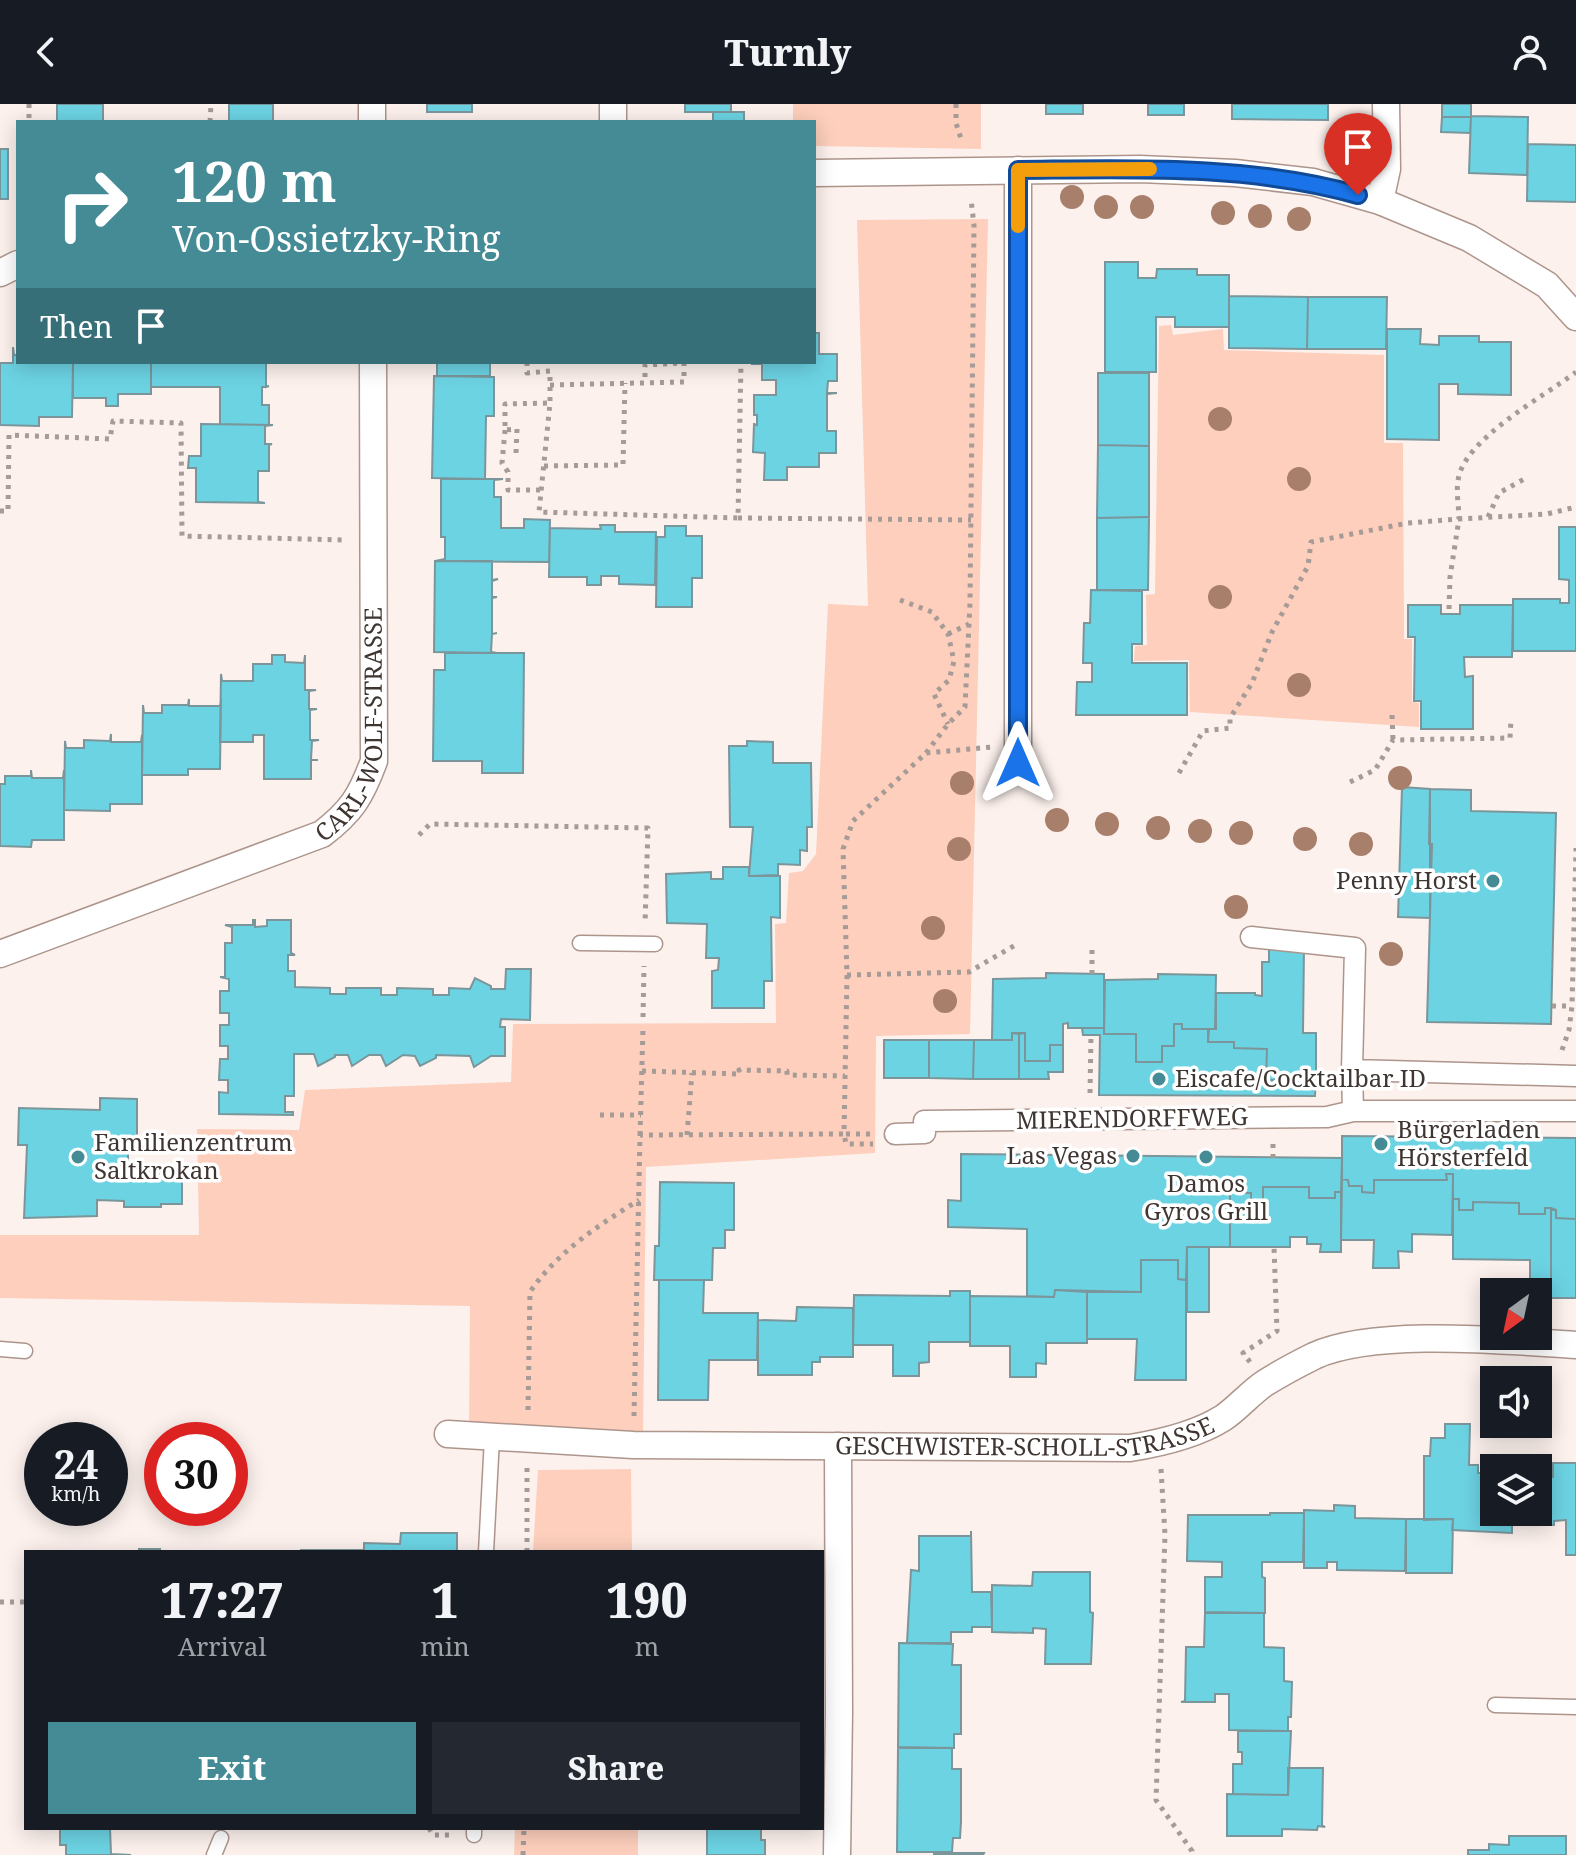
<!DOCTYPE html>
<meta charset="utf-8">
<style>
:root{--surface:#171b24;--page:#242831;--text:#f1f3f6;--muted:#9ea1a6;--accent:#458b96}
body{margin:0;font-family:"Noto Serif",serif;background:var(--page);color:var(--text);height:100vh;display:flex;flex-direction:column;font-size:30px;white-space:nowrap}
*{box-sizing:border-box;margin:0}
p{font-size:26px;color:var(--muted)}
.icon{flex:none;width:44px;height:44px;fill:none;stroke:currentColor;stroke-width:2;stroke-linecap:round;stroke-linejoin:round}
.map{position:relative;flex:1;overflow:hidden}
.drawer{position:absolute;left:24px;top:1446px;width:800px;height:280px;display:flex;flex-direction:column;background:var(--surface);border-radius:0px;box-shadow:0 4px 20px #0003}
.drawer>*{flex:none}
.top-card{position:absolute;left:16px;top:16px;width:800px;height:244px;border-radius:0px;box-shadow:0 4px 20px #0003;background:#458b96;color:#fff;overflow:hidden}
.needle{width:52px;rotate:213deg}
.buttons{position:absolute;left:1480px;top:1174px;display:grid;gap:16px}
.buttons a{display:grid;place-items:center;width:72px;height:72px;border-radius:0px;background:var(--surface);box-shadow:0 4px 20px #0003;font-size:40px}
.speed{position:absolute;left:24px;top:1318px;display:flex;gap:16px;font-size:40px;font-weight:700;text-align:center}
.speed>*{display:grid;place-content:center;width:104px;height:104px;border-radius:50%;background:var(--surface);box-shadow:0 4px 20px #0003;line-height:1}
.speed small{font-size:20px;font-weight:400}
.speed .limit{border:12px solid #d22;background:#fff;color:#111}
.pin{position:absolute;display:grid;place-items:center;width:68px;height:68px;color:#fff;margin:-82px -34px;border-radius:50% 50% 50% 0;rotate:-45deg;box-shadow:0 0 8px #0007}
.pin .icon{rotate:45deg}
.me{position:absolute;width:88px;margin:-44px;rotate:0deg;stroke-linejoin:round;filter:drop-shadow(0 0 6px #0008)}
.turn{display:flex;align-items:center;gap:28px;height:168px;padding:0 24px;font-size:36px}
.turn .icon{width:104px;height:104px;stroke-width:2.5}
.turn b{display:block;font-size:56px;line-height:68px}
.then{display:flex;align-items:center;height:76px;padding:0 24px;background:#0003;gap:16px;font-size:30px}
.eta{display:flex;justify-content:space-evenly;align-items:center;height:136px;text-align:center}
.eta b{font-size:48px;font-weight:800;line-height:56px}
.cta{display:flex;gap:16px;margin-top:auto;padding:16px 24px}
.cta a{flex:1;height:92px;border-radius:0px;background:var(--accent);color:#fff;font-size:32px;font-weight:800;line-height:92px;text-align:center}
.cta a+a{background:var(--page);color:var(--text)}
header{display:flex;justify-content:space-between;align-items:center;height:104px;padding:0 24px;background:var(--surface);font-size:36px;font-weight:800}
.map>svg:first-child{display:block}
.green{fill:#fdcfbc}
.building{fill:#6cd3e3;stroke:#7b969b;stroke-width:2}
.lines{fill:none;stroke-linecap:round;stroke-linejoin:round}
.service-casing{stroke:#ad958c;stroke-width:17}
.pedestrian-casing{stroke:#ad958c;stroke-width:23}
.minor-casing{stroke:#ad958c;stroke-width:29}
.path{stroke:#a69b97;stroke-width:5;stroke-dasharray:4 6;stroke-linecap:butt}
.service{stroke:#fff;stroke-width:14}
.pedestrian{stroke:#fff;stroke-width:20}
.minor{stroke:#fff;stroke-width:26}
.tree{fill:#a77f6b}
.route-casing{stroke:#114b97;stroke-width:20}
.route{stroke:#1a73e8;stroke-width:14}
.slow{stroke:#f59e0b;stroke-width:14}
.poi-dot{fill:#458b96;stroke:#fff;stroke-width:3}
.labels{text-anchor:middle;stroke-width:7;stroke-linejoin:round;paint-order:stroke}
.street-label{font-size:24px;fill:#3f3531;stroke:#fff}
.poi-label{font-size:24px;fill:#3f3531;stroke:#fff;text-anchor:start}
</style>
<header><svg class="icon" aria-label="back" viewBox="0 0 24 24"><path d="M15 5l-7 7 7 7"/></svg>Turnly<svg class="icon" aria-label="person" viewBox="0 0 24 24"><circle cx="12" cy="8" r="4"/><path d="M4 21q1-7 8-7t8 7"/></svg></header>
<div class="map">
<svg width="1576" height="1751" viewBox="0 0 1576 1751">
<rect width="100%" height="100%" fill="#fcf1ed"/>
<path class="green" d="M793,0H981V45L814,42V18H793Z
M988,115L970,930L876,932L875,1049L646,1063L643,1333L469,1326L470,1202L0,1194V1131H199L197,1025L299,1026L305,986L511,978L513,920L776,919L775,820L786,819L789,769L803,767L816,750L828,500L868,502L857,116Z
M1171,221L1173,231L1223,225L1224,246L1384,251V339H1403L1404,535H1412V598L1419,599V623L1190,608L1189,556L1134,557L1135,542L1147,541L1146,491L1155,490L1159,222Z
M631,1365L632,1448H533L538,1366Z
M515,1724H638V1751H514Z"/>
<path class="building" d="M57,0H103V18H57Z
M229,0H273V18H229Z
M427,0H472V8H427Z
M685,0H731V8H685Z
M1046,0H1083V10H1046Z
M1148,0H1184V11H1148Z
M1232,0H1328V16L1232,15Z
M1442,0H1471V13H1442Z
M713,8H744V18H713Z
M1471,12L1528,13L1527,71L1469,69Z
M1442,13H1471L1470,29L1441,28Z
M1528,40L1576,41V98L1527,97Z
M0,45H8V95H0Z
M1105,158H1138V174H1156L1157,165H1197V171H1229V223H1175V213H1156V268H1105Z
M1229,192L1308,193L1307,245L1229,244Z
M1308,193H1387L1386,245H1307Z
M1387,225H1421L1420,240L1439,241V232H1479V238H1511V291L1458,290V280H1439V336L1387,335Z
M814,229H819V250H837V277H828L827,289H837L827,290V327H836V349H819V363H787V376H764L765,349L753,348L754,320L757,321V311H754V291H776V276H762V260H752V258H814Z
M13,243L14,251H18V258H73L72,313H39V322L0,321V259H13Z
M73,258H151V290H118V302H106V294H73Z
M151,258H266V283L269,282L262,283V301H269V321L220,320V283H151Z
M437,258H490V272H437Z
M1098,269H1149V342L1098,341Z
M434,272L494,273V312H486L485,375L432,374Z
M201,320L273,321L265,322V340H272L269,341V367H258V398L265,399L196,398V364H188L189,352H201Z
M1098,341L1149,342V413L1097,414Z
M441,375H503L494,376V393H501V424H524V415L550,416L549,458L435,457L445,455V433H441Z
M1149,413L1148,486H1097V414Z
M600,421H615V428H656L655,481L619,480V472H601V481H587V473H549L550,424L601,425Z
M665,422H686V432H702V474H692V503H656L657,433H665Z
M1559,423H1576V547H1513V495H1560V499H1569V476L1559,475Z
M435,457H492V476L498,475L492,477V493H497L492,494V530L497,529L492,530L491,548L497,549L434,548Z
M1091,486L1142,487V540H1132V559H1187V611H1076L1077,578H1092V559H1083L1084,519H1090Z
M1408,501H1441V510H1460V501H1513L1512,553H1464L1465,573L1473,572V625H1421V597H1414L1415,533H1408Z
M445,549H524L523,669H482V657H433L434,566H445Z
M272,551H285V558L304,559L305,551V586H316L309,587V605H317L310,606V636H319L312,637L311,656H318H311V675H264V631H253V638H220L221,570L222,577H253V560H272Z
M189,595V602H220L221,595L220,665H188V671H142L143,601L144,609H162V601H188Z
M111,630V638H141L142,631V700H110V707L64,706L65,637L66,644H84V636L110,637Z
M747,637L773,638V659H811L812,723H807V747L800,746V761L778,760V771L749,772L753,723H730L729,642H747Z
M31,666L32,674H63L64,666V736H32L31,743L0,742V680H5V672H31Z
M1402,683L1430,685V814L1398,813Z
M1430,685L1471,686V707L1556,709L1551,920L1427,918L1432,740H1429Z
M723,763H749V772H780V814L771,813L772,877H764V904H712V867L718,866L719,854H706L707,820L667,819L666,770L711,768V775H723Z
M253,816H255V823L267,822V816H291V849L295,851H288V867H295V883L330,884V890H346V884H381V891H397V884L433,885V891H449V884L470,885L475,874L491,882V885H505L506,865H531L530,916L501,915L500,923H505V952H491L474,963L470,952L436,951V954L420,962L415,952L403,951L386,962L381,951H369L352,962L348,951H335V953L318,962L314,950H294V992H285V1008H293V1011L219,1010V988L228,989V976H219L220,955H228V942H220V921H229V909H220V887H229V875L220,873H225V839H232V823L225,821H253Z
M1269,843H1304L1303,929H1316V968H1302L1301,977L1266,976L1267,945L1234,944V938H1208L1209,925H1216V889H1255V891L1262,892V858H1269Z
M1046,869L1104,870V924H1068V919L1063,920V941H1050V957H1025V929H1012V936H992L993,875L1046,874Z
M1158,870L1216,871L1215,925H1182V920H1174V942H1162V958H1136V930H1104L1105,876L1158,875Z
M1174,920H1182V925H1208V938H1234V944L1267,945L1266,976L1301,977L1302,968H1316L1315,992L1099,991L1100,931H1083L1082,924H1104V930H1136V958H1162V942H1174Z
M1012,929L1019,930V975H973L974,936H1012Z
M1025,929V957H1050V941H1063V968H1048L1049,975H1019V930Z
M884,936H929V974H884Z
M929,936H974L973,975L929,974Z
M100,994L137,995V1032H128V1066H161V1072H182V1100H161V1103H124V1097L97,1096V1112L24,1114L27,1041H18L19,1004L100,1006Z
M1342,1032L1576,1034V1115L1556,1114V1106L1551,1104H1545V1110H1519V1099L1473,1098V1106H1459V1095H1453V1070H1446L1447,1076H1374V1089L1362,1088V1082H1349L1348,1076L1342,1075Z
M961,1050L1342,1054L1341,1088H1335V1094H1309V1083H1263V1096H1251V1089H1237V1083H1230V1143H1187L1186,1176L1178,1175V1156H1141V1188L1055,1186L1054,1193L1027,1192V1125L948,1123V1096L961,1097Z
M1446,1070H1453L1452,1131L1412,1130V1148L1398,1147L1399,1164H1373L1374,1136H1341L1342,1075L1348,1076L1349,1082H1362V1088L1374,1089V1076H1447Z
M660,1078L734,1079V1126H725V1144H713L712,1176H654L655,1142H659Z
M1230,1083H1237V1089H1251V1096H1263V1083H1309V1094H1335V1088H1341V1148H1320L1321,1140H1307V1133H1290V1143H1230Z
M1453,1095H1459V1106H1473V1098L1519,1099V1110H1545V1104H1551V1194H1538V1188H1530V1156L1453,1155Z
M1551,1106H1556V1114L1576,1115V1194H1551Z
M1187,1143H1209V1208H1187Z
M1141,1156H1178V1175L1186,1176V1276H1135L1137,1235H1087V1188H1141Z
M659,1176H704L703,1209H758L757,1256H709L708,1296H658Z
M1055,1186L1087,1188V1239H1046V1260L1036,1259V1273H1010V1242H970V1192L1054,1193Z
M950,1187H970V1238H929V1258L919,1259V1272H893V1241H853L854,1191L950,1192Z
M797,1203L853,1204V1253H820V1258H812V1271H758V1216L796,1217Z
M1445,1320H1470L1469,1361H1478V1369H1494V1408H1512V1429L1452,1426L1453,1415L1424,1416V1352H1430L1431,1334H1445Z
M1553,1359H1576V1451H1566V1416L1554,1417V1421L1513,1420V1408H1538V1373H1553Z
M1334,1401L1355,1402V1414L1406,1415L1405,1467L1337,1466V1458H1327V1464H1304V1406L1334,1407Z
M1270,1409H1304L1303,1458H1262V1473L1265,1474V1509L1205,1508V1473H1222V1458L1187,1457L1188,1411H1270Z
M1406,1415H1453L1452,1469H1406Z
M971,1427L972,1488H991L992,1523H972V1528H951V1539H907L911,1466L919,1467V1432H971Z
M401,1429H457V1448H364V1439L400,1440Z
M139,1445H160V1448H139Z
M301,1446H364V1448H301Z
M1033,1468H1090V1508L1093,1509L1091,1560H1045L1046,1525L1033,1524V1529L992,1528V1481L1032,1482Z
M1205,1509H1264V1543L1284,1544V1577L1292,1578L1291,1613H1288V1627L1229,1626V1590H1215V1598H1181L1185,1597L1186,1543H1204Z
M899,1539L953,1540L952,1561H961V1630H954V1644L898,1643Z
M1238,1627H1291L1288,1691L1233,1690V1660H1242V1648H1238Z
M898,1644H952V1665H961V1718L960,1734H953L952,1748H897Z
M1288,1664H1323L1322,1721L1325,1723L1318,1722L1317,1726L1282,1725V1732H1227V1690L1288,1691Z
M60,1724H110L111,1750L131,1751H66V1741H60Z
M707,1724H761V1736H765V1751H707Z
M1509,1732H1566V1751H1468V1746H1489V1740L1509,1741Z
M934,1749H984L983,1751H934Z"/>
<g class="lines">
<defs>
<path id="service" d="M580,839L655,840
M0,1245L25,1247
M486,1448L492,1334
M1495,1601L1576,1603
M474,1731V1724
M214,1751L221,1734"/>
<path id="pedestrian" d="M1251,833L1355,844L1352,966
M1353,1007L1352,966L1576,972
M895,1030L925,1029L924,1017L1327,1013L1353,1007H1576"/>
<g id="minor">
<path d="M613,0V18"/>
<path d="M372,18V0"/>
<path d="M814,69L1140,65L1235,69L1313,78L1380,97L1469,134L1547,181L1576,213"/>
<path d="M1380,97L1387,65L1386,0"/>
<path d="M0,169L18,160"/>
<path d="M1018,659V66"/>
<path id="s1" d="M0,850L322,730C352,707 361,692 374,657L373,258"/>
<path id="s2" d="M448,1330L633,1341L1130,1344C1161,1339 1196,1331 1223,1314C1238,1304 1250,1289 1265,1279C1281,1269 1298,1260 1314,1252C1375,1224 1507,1237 1576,1241"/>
<path d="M837,1751L839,1608L838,1342"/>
</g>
</defs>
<use href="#service" class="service-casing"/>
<use href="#pedestrian" class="pedestrian-casing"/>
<use href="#minor" class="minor-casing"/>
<path class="path" d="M29,0V18
M956,0V19L962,38
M210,18L211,0
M527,258V269L550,267V299L539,408L738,414L741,258
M550,281L684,278V259L645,261V279
M505,326L502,359L508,368V386H541
M516,349L517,325L505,326V300L550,299
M544,362L623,361L625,279
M0,407H8L9,331L110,335L113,317L181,319L182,432L345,436
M1488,413L1499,389L1526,374
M738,414L971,416
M900,496L932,508L948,530L954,557L949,576L934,590L948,620
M1449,505L1450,473L1459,415L1547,410L1576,403
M948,530L969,520
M1392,611L1393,636
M926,649L948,620L965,603L970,499L974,121L971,95
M1179,669L1203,627L1230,624V614L1252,579L1272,528L1308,462L1311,438L1408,419L1459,415C1459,403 1456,389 1458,377C1462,336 1545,292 1576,268
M1350,678L1375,666L1393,636L1510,634L1511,615
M419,731L430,720L648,724L645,820
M1092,870V842
M847,871L969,868L1017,840
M1552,902H1572
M643,913L644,862
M1562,946L1569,926L1572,902L1576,744
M642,967L740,970L739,966L787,967V971L845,972
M1090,989L1091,931
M600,1011H641
M870,1030H844L846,1040H873
M640,1031L643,924
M687,1031L692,969
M1273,1054V1038
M1250,1258L1243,1249L1277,1227L1274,1143
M528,1306L530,1188C557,1148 599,1121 639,1096
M634,1312L640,1031L844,1030L847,871L843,745L853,717L926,649L992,643
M1161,1365L1165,1431L1156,1696L1192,1747V1751
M527,1448V1364
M0,1498H26
M429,1724L433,1731H454
M523,1751L524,1724"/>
<use href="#service" class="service"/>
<use href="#pedestrian" class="pedestrian"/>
<use href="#minor" class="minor"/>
</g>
<g class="tree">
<circle cx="1072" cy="93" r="12"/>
<circle cx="1106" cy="103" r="12"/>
<circle cx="1142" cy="103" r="12"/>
<circle cx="1223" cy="109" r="12"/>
<circle cx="1260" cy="112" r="12"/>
<circle cx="1299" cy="115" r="12"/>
<circle cx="1220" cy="315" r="12"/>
<circle cx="1299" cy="375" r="12"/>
<circle cx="1220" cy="493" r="12"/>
<circle cx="1299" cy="581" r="12"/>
<circle cx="1400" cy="674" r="12"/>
<circle cx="962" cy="679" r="12"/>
<circle cx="1057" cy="716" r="12"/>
<circle cx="1107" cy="720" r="12"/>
<circle cx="1158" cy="724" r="12"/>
<circle cx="1200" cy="727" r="12"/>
<circle cx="1241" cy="729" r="12"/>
<circle cx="1305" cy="735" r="12"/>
<circle cx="1361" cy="740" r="12"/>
<circle cx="959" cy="745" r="12"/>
<circle cx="1236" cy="803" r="12"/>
<circle cx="933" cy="824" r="12"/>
<circle cx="1391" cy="850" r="12"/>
<circle cx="945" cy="897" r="12"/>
</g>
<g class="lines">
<defs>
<path id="route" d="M1018,659V66C1132,65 1248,60 1358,91"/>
</defs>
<use href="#route" class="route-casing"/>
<use href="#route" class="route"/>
<path class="slow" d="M1018,122V66L1150,65"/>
</g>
<g class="poi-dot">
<circle cx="1493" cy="777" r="8"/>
<circle cx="1159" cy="975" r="8"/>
<circle cx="1381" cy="1040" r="8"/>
<circle cx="1133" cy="1052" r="8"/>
<circle cx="78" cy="1053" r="8"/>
<circle cx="1206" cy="1053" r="8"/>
</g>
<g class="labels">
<g class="street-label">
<text dy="8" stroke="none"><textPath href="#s1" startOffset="464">CARL-WOLF-STRASSE</textPath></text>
<text transform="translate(1132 1015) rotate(-1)" y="8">MIERENDORFFWEG</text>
<text dy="8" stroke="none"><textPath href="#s2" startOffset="578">GESCHWISTER-SCHOLL-STRASSE</textPath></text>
</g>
<g class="poi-label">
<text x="1477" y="785" text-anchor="end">Penny Horst</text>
<text x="1175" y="983">Eiscafe/Cocktailbar ID</text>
<text x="1397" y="1034">Bürgerladen<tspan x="1397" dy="28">Hörsterfeld</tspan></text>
<text x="94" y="1047">Familienzentrum<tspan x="94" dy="28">Saltkrokan</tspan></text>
<text x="1117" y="1060" text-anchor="end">Las Vegas</text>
<text x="1206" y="1088" text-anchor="middle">Damos<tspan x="1206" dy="28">Gyros Grill</tspan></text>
</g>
</g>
</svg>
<div class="buttons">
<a><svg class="needle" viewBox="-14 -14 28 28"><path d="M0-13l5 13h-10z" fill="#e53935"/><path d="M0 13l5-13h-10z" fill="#9ea1a6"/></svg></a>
<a><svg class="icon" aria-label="sound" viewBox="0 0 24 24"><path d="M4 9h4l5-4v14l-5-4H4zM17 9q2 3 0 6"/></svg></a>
<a><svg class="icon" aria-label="layers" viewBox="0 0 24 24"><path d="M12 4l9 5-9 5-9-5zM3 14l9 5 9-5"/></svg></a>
</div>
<div class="speed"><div>24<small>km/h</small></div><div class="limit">30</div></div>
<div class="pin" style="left:1358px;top:91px;background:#d93025"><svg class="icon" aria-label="arrive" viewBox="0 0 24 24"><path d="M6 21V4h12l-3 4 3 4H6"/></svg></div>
<svg class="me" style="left:1018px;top:659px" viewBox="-20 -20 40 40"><path d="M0-17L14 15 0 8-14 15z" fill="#1a73e8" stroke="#fff" stroke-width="4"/></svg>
<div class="top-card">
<div class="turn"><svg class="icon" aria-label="right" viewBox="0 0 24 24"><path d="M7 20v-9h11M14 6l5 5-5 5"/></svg><div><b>120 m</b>Von-Ossietzky-Ring</div></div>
<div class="then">Then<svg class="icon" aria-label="arrive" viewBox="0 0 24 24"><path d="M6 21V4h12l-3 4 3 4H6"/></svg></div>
</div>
<section class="drawer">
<div class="eta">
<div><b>17:27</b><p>Arrival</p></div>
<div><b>1</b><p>min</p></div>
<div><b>190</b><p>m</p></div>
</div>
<div class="cta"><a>Exit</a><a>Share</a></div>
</section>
</div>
